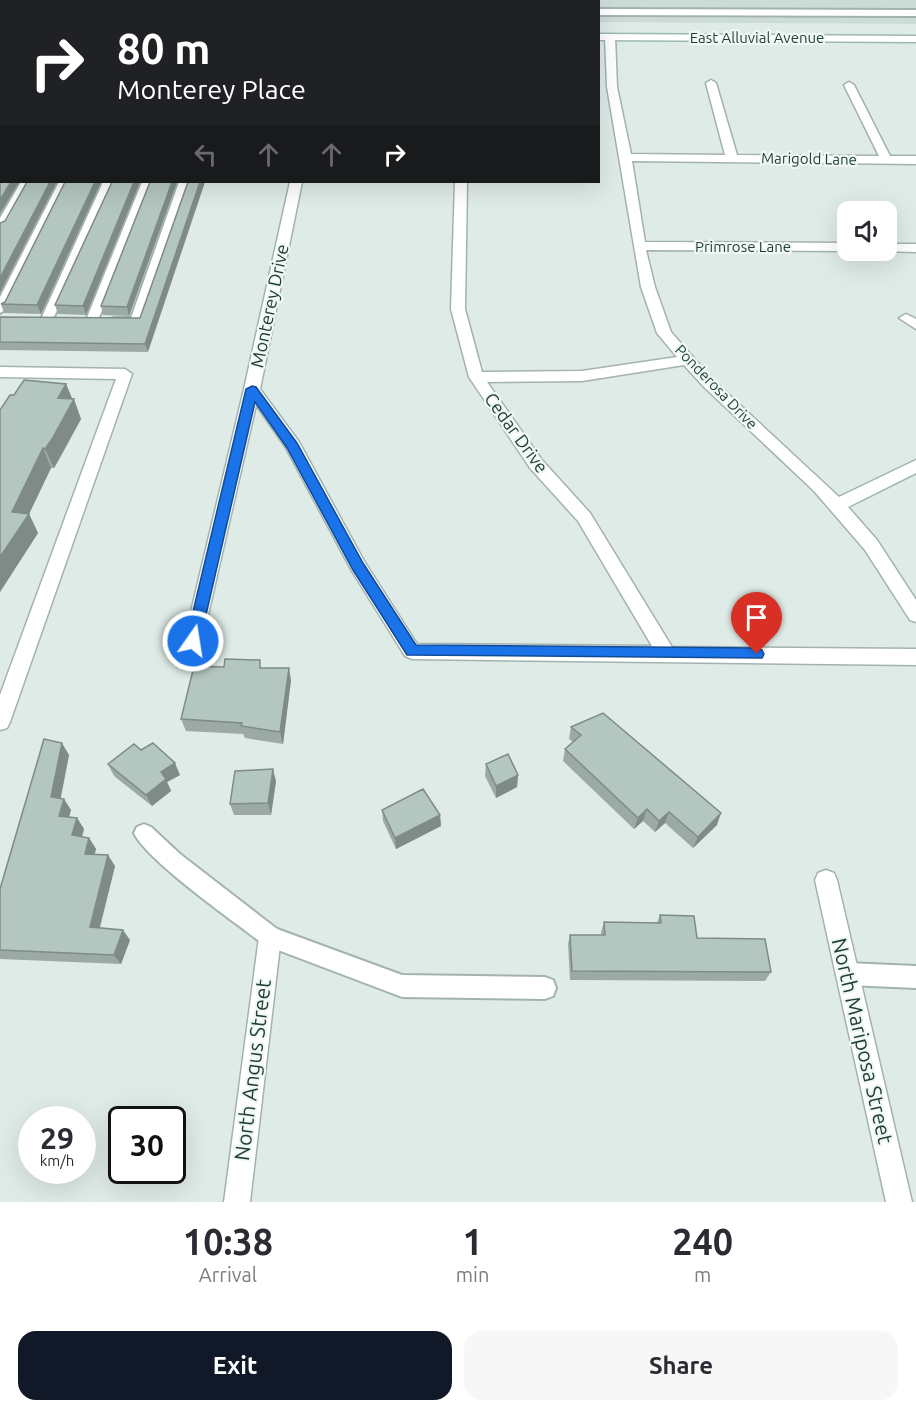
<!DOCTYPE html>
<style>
:root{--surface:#fff;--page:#f7f7f7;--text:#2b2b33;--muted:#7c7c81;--accent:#111827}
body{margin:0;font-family:Ubuntu,sans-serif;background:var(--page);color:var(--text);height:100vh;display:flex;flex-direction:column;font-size:22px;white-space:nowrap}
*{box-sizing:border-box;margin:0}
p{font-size:20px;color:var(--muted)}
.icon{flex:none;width:33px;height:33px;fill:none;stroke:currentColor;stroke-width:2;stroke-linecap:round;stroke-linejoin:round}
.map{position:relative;height:1202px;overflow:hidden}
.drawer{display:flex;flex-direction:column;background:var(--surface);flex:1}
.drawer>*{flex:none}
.banner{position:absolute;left:0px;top:0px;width:600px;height:183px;box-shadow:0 6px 24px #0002;background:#202124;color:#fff;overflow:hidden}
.buttons{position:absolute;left:837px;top:201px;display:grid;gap:12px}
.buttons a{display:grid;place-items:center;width:60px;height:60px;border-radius:12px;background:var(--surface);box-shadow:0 6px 24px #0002;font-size:30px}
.speed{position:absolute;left:18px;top:1106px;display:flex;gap:12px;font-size:30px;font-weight:700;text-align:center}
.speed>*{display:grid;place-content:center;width:78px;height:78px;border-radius:50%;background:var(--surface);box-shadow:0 6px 24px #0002;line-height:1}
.speed small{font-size:15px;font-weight:400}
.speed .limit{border:3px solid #111;border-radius:9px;background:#fff;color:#111}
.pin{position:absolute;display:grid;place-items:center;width:51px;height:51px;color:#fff;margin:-62px -26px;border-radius:50% 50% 50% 0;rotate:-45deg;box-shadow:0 0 6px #0007}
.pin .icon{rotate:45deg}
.me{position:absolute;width:66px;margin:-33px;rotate:13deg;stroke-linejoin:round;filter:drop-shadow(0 0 4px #0008)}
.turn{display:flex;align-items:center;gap:21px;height:126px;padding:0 18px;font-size:27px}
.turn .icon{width:78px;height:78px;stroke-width:2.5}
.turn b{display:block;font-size:42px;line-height:51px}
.lanes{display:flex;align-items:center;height:57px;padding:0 18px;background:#0003;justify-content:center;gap:30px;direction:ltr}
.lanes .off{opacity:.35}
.eta{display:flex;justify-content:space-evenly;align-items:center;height:102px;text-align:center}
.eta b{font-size:36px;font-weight:600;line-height:42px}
.cta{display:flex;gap:12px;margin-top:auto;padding:12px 18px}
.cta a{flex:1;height:69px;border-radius:18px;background:var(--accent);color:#fff;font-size:24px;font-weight:600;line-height:69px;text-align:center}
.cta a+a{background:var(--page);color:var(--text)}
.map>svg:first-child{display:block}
.built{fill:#cddbd6}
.green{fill:#b6dec5}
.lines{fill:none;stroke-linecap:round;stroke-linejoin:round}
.lane-casing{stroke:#a2b3af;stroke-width:4}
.street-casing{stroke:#a2b3af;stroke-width:3}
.secondary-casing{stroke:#9db8b1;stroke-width:3}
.path{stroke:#7db1a5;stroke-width:2;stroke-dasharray:1.5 3;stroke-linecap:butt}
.lane{fill:#fff;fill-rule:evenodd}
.street{fill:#fff;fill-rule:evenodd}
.secondary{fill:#fff;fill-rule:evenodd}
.wall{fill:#9baaa5}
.shaded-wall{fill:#7e8b86}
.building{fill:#b4c6c0;stroke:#7e8b86;stroke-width:1.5}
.route{fill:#1a73e8;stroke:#114b97;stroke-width:1.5}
.labels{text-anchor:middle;stroke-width:4.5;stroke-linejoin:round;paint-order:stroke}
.far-street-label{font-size:15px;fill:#1f3c37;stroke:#f0f8f4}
.street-label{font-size:18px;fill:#1f3c37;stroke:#f0f8f4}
.near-street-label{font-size:21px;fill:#1f3c37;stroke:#f0f8f4}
</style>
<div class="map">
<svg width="916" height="1202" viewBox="0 0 916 1202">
<rect width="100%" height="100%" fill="#dfebe7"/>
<path class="built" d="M278,0H916V24L599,22L598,2Z"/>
<path class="green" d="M30,0H277L29,1Z"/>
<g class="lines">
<defs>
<path id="lane" d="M389,0H397V2H389Z
M499,0H511L512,2H500Z
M598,9L916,10V16L598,15Z
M21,182H33L6,228L0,231V218Z
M59,182H71L6,309L0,313V297Z
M103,182H115L53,319L52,322H42L41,319Z
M142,182H154L98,320L92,324L87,323L86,320Z
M179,182H191L142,322L136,326L113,324L112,321L113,318H131Z
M144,824L151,827L180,854L277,929L402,975L545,977L553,980L556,988L553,996L545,999L402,997L270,947L263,944C235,922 147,861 134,833L137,827Z
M847,963L916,966V988L847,985L839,982L836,974L839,966Z"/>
<path id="street" d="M610,34L615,37L617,87L631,154L725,155L706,83L711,80L716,83L737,155L879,156L844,85L849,82L854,85L890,156H916V164L632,161L645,242L848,243V251L646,250L655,287L671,332L713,380L839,497L916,460V473L848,507L877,540L916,600V622L910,620L865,550L814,491L703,386L684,365L582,381L487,382L542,460L590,513L672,647L916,649V665L412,659L405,656L352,571L286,448L256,405L202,641L200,646L193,648L186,646L184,641L244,389L290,182H302L260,389L299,442L364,561L417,644L652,646L578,521L530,468L469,377L451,309L455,182H467L465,309L482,372L582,371L677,357L657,333L641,287L607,87L605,37Z
M886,244H916V252L881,251L886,250Z
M906,314L916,319V329L899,318Z
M0,367L125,369L132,374L10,722L7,728L0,730V695L116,379L0,377Z
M826,870L834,873L837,880L912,1202H886L815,880L818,873Z
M270,926L278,929L281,937L250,1202H224L259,937L262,929Z"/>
<path id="secondary" d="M0,30H2V36H0Z
M598,34L916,36V42L598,40Z"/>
</defs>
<use href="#lane" class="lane-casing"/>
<use href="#street" class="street-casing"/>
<use href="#secondary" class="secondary-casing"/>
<path class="path" d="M441,0H455
M471,0L476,2
M426,2L431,0"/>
<use href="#lane" class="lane"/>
<use href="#street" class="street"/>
<use href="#secondary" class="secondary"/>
</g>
<path class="wall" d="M65,182H101L41,314L4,313L1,304L5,302Z
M112,182H140L86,315L58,314L55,305Z
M150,182H177L129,316L103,315L101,306Z
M0,317L140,318L148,352L0,350Z
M66,384L81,419L60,458L54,468H51L29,514L38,533L0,592L14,395Z
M262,668L291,680L283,744L245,738L243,734L186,731L181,719Z
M571,727L717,825L693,848L665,823L655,832L643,821L634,829L563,761L565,749L573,742L569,739Z
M69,755L61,798L71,810L69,817L77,818L84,829L82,837L89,838L96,849L94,854L115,866L100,928L130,940L121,964L0,959V889Z
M108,764L180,775L167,782L171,791L152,806L114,776Z
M486,764L518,775L517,787L496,798L485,776Z
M276,781L271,815H234L230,804Z
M382,810L440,815L441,826L396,849L383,821Z
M660,915L697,938L771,972L765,981L570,980L568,944L570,935H601V932L604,922L657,923Z"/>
<path class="shaded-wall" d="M11,182H19L0,214V200Z
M50,182H57L0,293V278Z
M95,182H101L41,314L37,305Z
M134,182H140L86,315L83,306Z
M172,182H177L129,316L127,307Z
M200,182H205L148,352L145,344Z
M66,384L73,401L74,399L81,419L54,468L45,449L58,398Z
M43,448L51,468L29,514L38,533L0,592V557L12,512Z
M289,668L291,680L283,744L280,732Z
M62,743L69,755L58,809L51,797Z
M175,763L180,775L167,782L171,791L152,806L146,795L161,772Z
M273,769L276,781L271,815L268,803Z
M518,775L517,787L496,798V786Z
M64,799L71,810L66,827L59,816Z
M647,809L643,821L634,829L638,818Z
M669,812L665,823L655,832L659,821Z
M721,813L717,825L693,848L698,837Z
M440,815L441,826L396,849L395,838Z
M77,818L84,829L79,846L72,835Z
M89,838L96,849L92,865L85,854Z
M108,855L115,866L97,937L90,927Z
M123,930L130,940L121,964L114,955Z"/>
<path class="building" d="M0,57H2V86L0,85Z
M2,87V182H11L0,200V153L1,148H0V95L1,96Z
M27,182H50L0,278V223L5,221Z
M65,182H95L37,305L1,304L5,302Z
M112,182H134L83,306L55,305Z
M150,182H172L127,307L101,306Z
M188,182H200L145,344L0,342V317L140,318Z
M24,380L66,384L58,398L74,399L52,439L45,449L43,448L12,512L29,514L0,557V410L10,395H14Z
M225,659L260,660V668H289L280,732L241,726L242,723L181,719L194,666L224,667Z
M603,713L721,813L698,837L669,812L659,821L647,809L638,818L565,749L581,735L571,727Z
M44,739L62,743L51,797L64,799L59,816L77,818L72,835L89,838L85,854L108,855L90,927L123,930L114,955L0,950V889Z
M153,743L175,763L161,772L166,779L146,795L108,764L134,744L141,750Z
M508,754L518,775L496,786L486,764Z
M273,769L268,803L230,804L235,771Z
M423,789L440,815L395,838L382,810Z
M660,915L694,916L697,938L765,939L771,972L572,971L570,935H605L604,922L661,923Z"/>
<path class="route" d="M252,386L256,387L297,443L363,563L416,645L757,648L762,650L764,654L762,658L407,655L353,570L287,448L255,402L200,641L198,645H188L186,641L246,389Z"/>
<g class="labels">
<g class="far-street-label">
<text x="757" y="43">East Alluvial Avenue</text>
<text transform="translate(809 159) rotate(1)" y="5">Marigold Lane</text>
<text x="743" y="252">Primrose Lane</text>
<text transform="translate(716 387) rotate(46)" y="5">Ponderosa Drive</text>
</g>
<g class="street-label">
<text transform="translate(270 306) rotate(-78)" y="6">Monterey Drive</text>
<text transform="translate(516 433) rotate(54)" y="6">Cedar Drive</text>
</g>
<g class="near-street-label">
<text transform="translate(862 1041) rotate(77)" y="7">North Mariposa Street</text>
<text transform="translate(253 1070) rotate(-83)" y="7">North Angus Street</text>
</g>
</g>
</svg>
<div class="buttons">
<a><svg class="icon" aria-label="sound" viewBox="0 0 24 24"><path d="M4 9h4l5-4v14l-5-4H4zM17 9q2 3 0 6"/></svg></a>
</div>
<div class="speed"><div>29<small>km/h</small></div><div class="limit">30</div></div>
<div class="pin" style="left:757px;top:654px;background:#d93025"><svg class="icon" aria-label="arrive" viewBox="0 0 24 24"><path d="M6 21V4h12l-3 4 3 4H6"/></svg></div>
<svg class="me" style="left:193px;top:641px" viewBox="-20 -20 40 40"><circle r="17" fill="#1a73e8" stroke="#fff" stroke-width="3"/><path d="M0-11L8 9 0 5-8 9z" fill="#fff"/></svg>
<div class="banner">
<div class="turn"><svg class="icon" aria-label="right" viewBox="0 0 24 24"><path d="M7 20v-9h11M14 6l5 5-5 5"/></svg><div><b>80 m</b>Monterey Place</div></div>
<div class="lanes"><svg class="icon off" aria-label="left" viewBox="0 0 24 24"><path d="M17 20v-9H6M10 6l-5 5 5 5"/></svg><svg class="icon off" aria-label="ahead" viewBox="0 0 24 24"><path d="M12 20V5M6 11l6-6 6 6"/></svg><svg class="icon off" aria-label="ahead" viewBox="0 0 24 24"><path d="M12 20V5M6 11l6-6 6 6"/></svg><svg class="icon" aria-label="right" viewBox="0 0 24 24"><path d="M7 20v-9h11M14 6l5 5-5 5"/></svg></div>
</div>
</div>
<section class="drawer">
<div class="eta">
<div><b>10:38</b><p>Arrival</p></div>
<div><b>1</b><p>min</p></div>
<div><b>240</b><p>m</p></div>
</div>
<div class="cta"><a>Exit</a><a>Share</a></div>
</section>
